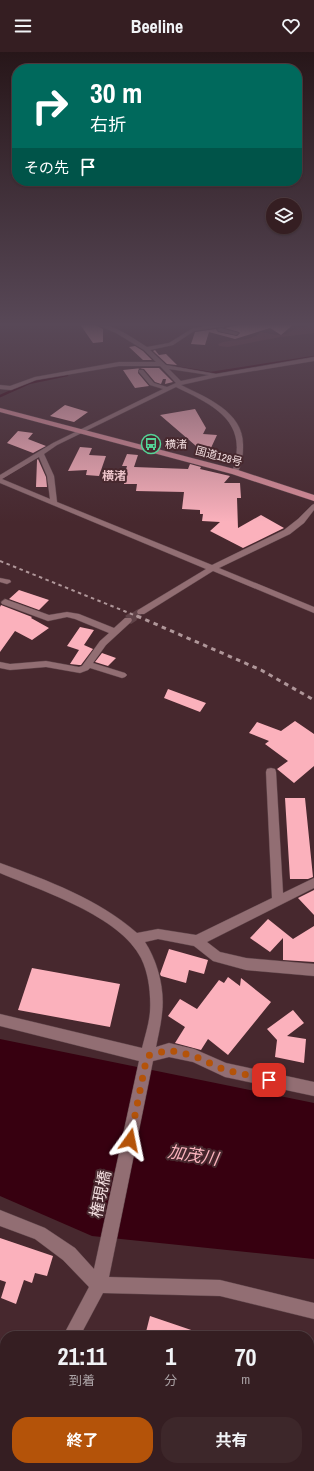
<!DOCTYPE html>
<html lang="ja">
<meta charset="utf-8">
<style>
:root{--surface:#351e22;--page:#3d272a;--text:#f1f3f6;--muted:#aaa2a5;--line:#4f3c40;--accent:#b45309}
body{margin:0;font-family:"Archivo Narrow","Noto Sans JP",sans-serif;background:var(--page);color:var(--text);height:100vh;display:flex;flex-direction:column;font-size:15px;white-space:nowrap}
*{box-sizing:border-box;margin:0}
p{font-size:13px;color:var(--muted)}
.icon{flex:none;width:22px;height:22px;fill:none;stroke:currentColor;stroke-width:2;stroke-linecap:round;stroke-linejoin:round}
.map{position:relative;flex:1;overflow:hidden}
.sheet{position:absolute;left:0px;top:1279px;width:314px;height:140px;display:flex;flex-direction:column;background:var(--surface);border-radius:16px 16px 0 0;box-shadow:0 1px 3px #0004,0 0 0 1px var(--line)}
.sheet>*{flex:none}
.banner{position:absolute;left:12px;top:12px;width:290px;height:122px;border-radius:16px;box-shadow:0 1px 3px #0004,0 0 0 1px var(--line);background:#00695c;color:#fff;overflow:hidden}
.buttons{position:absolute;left:266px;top:146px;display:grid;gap:8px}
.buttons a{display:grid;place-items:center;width:36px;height:36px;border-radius:50%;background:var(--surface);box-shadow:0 1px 3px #0004,0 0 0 1px var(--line);font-size:20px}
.pin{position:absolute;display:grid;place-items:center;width:34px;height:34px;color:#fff;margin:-17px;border-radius:8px;box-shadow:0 2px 6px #0006}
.me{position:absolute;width:44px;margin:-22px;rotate:12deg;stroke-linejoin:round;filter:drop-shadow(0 0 3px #0008)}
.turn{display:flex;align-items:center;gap:14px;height:84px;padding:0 12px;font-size:18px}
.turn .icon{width:52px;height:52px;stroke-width:2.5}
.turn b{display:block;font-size:28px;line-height:34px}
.then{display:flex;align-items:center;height:38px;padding:0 12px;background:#0003;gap:8px;font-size:15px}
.eta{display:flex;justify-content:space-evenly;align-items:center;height:68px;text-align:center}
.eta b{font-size:24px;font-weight:700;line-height:28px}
.cta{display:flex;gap:8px;margin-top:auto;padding:8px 12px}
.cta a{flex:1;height:46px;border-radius:16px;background:var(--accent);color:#fff;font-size:16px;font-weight:700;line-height:46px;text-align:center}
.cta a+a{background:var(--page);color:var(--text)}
header{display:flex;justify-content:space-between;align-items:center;height:52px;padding:0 12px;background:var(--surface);font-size:18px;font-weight:700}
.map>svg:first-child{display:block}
.green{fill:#67363f}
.water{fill:#370010}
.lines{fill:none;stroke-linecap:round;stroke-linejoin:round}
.stream{stroke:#370010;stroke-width:2.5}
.building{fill:#fbb1bc}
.minor-tunnel-far1{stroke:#614349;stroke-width:8;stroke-dasharray:8 3.5;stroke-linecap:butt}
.minor-tunnel{stroke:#614349;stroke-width:10;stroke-dasharray:10 4.5;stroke-linecap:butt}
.minor-casing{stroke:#5f454a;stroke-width:1}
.highway-casing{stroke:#5f454a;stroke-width:1}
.minor{fill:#926e73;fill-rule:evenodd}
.highway{fill:#da8e9a;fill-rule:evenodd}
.rail-far1{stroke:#af9699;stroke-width:2;stroke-dasharray:3.5 3.5;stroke-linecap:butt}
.rail{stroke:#af9699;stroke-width:3;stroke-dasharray:4.5 4.5;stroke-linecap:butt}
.route{stroke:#b45309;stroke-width:7;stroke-dasharray:0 12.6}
.labels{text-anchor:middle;stroke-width:4;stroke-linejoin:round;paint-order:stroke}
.far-poi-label{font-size:11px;fill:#f2dddf;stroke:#47282e;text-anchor:start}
.far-street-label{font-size:11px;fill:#f2dddf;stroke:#47282e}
.far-neighbourhood-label{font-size:12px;font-weight:bold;fill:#ecc3c9;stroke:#47282e}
.near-street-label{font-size:16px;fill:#f2dddf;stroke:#47282e}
.near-water-label{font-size:17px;font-style:italic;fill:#fbb4be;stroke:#47282e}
</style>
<header><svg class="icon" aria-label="menu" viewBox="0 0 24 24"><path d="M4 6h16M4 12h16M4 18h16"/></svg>Beeline<svg class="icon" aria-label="heart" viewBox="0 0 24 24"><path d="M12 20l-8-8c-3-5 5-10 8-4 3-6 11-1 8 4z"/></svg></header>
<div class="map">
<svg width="314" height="1419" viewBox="0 0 314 1419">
<rect width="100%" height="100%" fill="#47282e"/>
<path class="green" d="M314,273V281L281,285L228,295L219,294L218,292C232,285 248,292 261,280L276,283L286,282L296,276Z"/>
<path class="water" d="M0,987L314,1051V1207L92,1184L0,1144Z"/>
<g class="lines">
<path class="stream" d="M174,315L211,321L314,305
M0,344L29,331L67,323"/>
</g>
<path class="building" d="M79,271H92L103,277V290L93,291Z
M246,271H295L281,283L270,276L235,287L209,280L205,293L191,292L195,280L216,277L218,280L237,284L240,281L239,280L225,276Z
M135,294L143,299L152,308H143L129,295Z
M155,298L159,303L166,302L177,313L167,312L153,299Z
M139,316L138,321L149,334L135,336L123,318L142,316H159L173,330L165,332L166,327H163L161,332L155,330L144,317Z
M65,353L88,360L74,370L50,364Z
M195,357L206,376L203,382L217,383L210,398L196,394L160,363Z
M18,379L33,381L28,387L46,394L33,401L7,391Z
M80,395L92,396L89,403L106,404L99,424L86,423L87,418L68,419Z
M127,402L138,403L134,415L188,417L190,412L201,415L200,417L230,424L224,431H240L241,446H237L238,476L261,463L284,476L243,496L210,479L220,470L202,469L203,462H200V458L182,457L184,440L136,439L137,432H124L125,425H124L127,414H131H122Z
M38,407L46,425L47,435H36L37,408Z
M19,538L49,548L39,558L9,547Z
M1,553L32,565L31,566L49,576L32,588L15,579L0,600V555Z
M80,575L94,578L84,593L93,597L81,613H79L70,612L79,598L67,594Z
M102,601L116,606L108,614L95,610Z
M168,637L206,651L200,660L164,646Z
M295,669L314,682V714L294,731L277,717L288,709L265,692L269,689L249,681L257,670L281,679Z
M285,746H305L313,825L308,827H290Z
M314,838V863L298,846Z
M268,867L293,887L314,874V910L283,908V886L270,900L250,886Z
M169,897L208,908L204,922L189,918L186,931L161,924L160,922Z
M32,916L120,932L110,975L18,958Z
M228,925L240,934L241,926L271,950L228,1003L208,987L201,998L175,991L185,975L168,964L180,947L197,957L219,928L224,931Z
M293,958L304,971L287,984L306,987L304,1011L275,1005L277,988L267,977Z
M0,1186L53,1204L47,1224L35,1221L32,1231L24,1228L16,1252L1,1246L6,1230L0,1228Z
M150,1264L203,1282V1284H145Z"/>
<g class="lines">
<path class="minor-tunnel-far1" d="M133,565L141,560"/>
<path class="minor-tunnel" d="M128,568L134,564"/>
<defs>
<path id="minor" d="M93,271C112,271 131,285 147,295L169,291L193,276L232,271H245L194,279L173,293L150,298L166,313L216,322L314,305V309L217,325L181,333C207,346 244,360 243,394C243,404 242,413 237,421L232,420C250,370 215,354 176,335L57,393L44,402L54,424L57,450L212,513L284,478L298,467L312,453L314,452V458L304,471L290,482L219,516L314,555V561L213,519L144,562H138L137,560L138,558L206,517L0,431V423L53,391L163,337L150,333L139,320V318H143L154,331L167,335L176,331L160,314H119L36,328L11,338L0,337V333L10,334L35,325L119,310H156L144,298L116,281ZM169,317L209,323L181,329ZM39,405L47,424L50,447L2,427Z
M220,276L239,281L236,283L218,279L217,278Z
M0,526L10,528L11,530L7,532L0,530Z
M5,547L49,563L67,560L79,562L114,576L125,566H131L132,568L131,570L106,593L93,611L125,621L127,623L125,625L122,626L90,616L88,618L80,621L46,615L10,618L0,616V610L10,612L46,609L79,615L82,614L100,589L109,581L75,567L67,565L48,569L2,552L1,550Z
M271,716L275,717L276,720L283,841L314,826V836L207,890L220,900L246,906L314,912V924L246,918L213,909L194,894L158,887L145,890C158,910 165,938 162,961C161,973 158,984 156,995L169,991L194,997L226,1011L314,1030V1044L225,1025L193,1010L169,1005L153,1009L109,1225L220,1228L314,1251V1267L220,1244L103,1241L80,1284H63L89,1235L63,1208L35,1187L0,1174V1158L45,1176L75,1196L94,1217L139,1009L0,974V962L142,996C145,984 149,972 150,960C151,943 149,922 141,906C120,864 42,839 0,821V811C47,828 100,848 137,881L158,877L196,883L272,846L266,720L267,717Z
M5,1396V1414H10L7,1419H0V1398Z"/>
<path id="highway" d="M0,356L238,418L314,443V449L232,422L0,360Z"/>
</defs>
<use href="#minor" class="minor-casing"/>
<use href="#highway" class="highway-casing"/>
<use href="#minor" class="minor"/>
<use href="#highway" class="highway"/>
<path class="rail-far1" d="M0,509L139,565"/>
<path class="rail" d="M137,564L261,618L314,648"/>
</g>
<linearGradient id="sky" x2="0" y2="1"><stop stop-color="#271619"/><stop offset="0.58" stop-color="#584857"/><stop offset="1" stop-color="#584857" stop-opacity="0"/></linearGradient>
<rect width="314" height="470" fill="url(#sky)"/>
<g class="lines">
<path class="route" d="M130,1088L147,1004L169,998L194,1004L225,1018L269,1028"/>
</g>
<defs>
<symbol id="bus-ring" viewBox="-11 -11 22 22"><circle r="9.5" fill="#47282e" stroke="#54d396" stroke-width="1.5"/><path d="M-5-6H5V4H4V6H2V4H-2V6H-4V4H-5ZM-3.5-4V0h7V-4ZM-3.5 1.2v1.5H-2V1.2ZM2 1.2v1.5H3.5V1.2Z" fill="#54d396"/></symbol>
</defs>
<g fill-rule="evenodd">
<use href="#bus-ring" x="140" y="381" width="22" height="22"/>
</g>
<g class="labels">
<g class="far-poi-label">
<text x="165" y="396">横渚</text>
</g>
<g class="far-street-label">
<text transform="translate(219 404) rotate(15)" y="4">国道128号</text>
</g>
<g class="far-neighbourhood-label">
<text x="114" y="428">横渚</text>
</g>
<g class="near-street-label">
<text transform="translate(100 1142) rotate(-78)" y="6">権現橋</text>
</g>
<g class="near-water-label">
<text transform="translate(193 1103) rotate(9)" y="6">加茂川</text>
</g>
</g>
</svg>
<div class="buttons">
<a><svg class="icon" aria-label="layers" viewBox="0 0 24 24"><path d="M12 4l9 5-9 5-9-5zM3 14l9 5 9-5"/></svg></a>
</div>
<div class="pin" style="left:269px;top:1028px;background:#d93025"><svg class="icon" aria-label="arrive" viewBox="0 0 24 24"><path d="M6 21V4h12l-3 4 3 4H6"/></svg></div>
<svg class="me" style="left:130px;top:1088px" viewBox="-20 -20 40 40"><path d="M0-17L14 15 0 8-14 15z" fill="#b45309" stroke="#fff" stroke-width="4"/></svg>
<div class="banner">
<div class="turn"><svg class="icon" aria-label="right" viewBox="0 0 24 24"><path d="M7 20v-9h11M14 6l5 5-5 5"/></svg><div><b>30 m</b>右折</div></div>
<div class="then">その先<svg class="icon" aria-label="arrive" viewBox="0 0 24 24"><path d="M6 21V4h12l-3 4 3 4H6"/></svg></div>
</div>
<section class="sheet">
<div class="eta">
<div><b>21:11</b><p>到着</p></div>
<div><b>1</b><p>分</p></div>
<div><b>70</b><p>m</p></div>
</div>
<div class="cta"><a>終了</a><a>共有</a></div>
</section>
</div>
